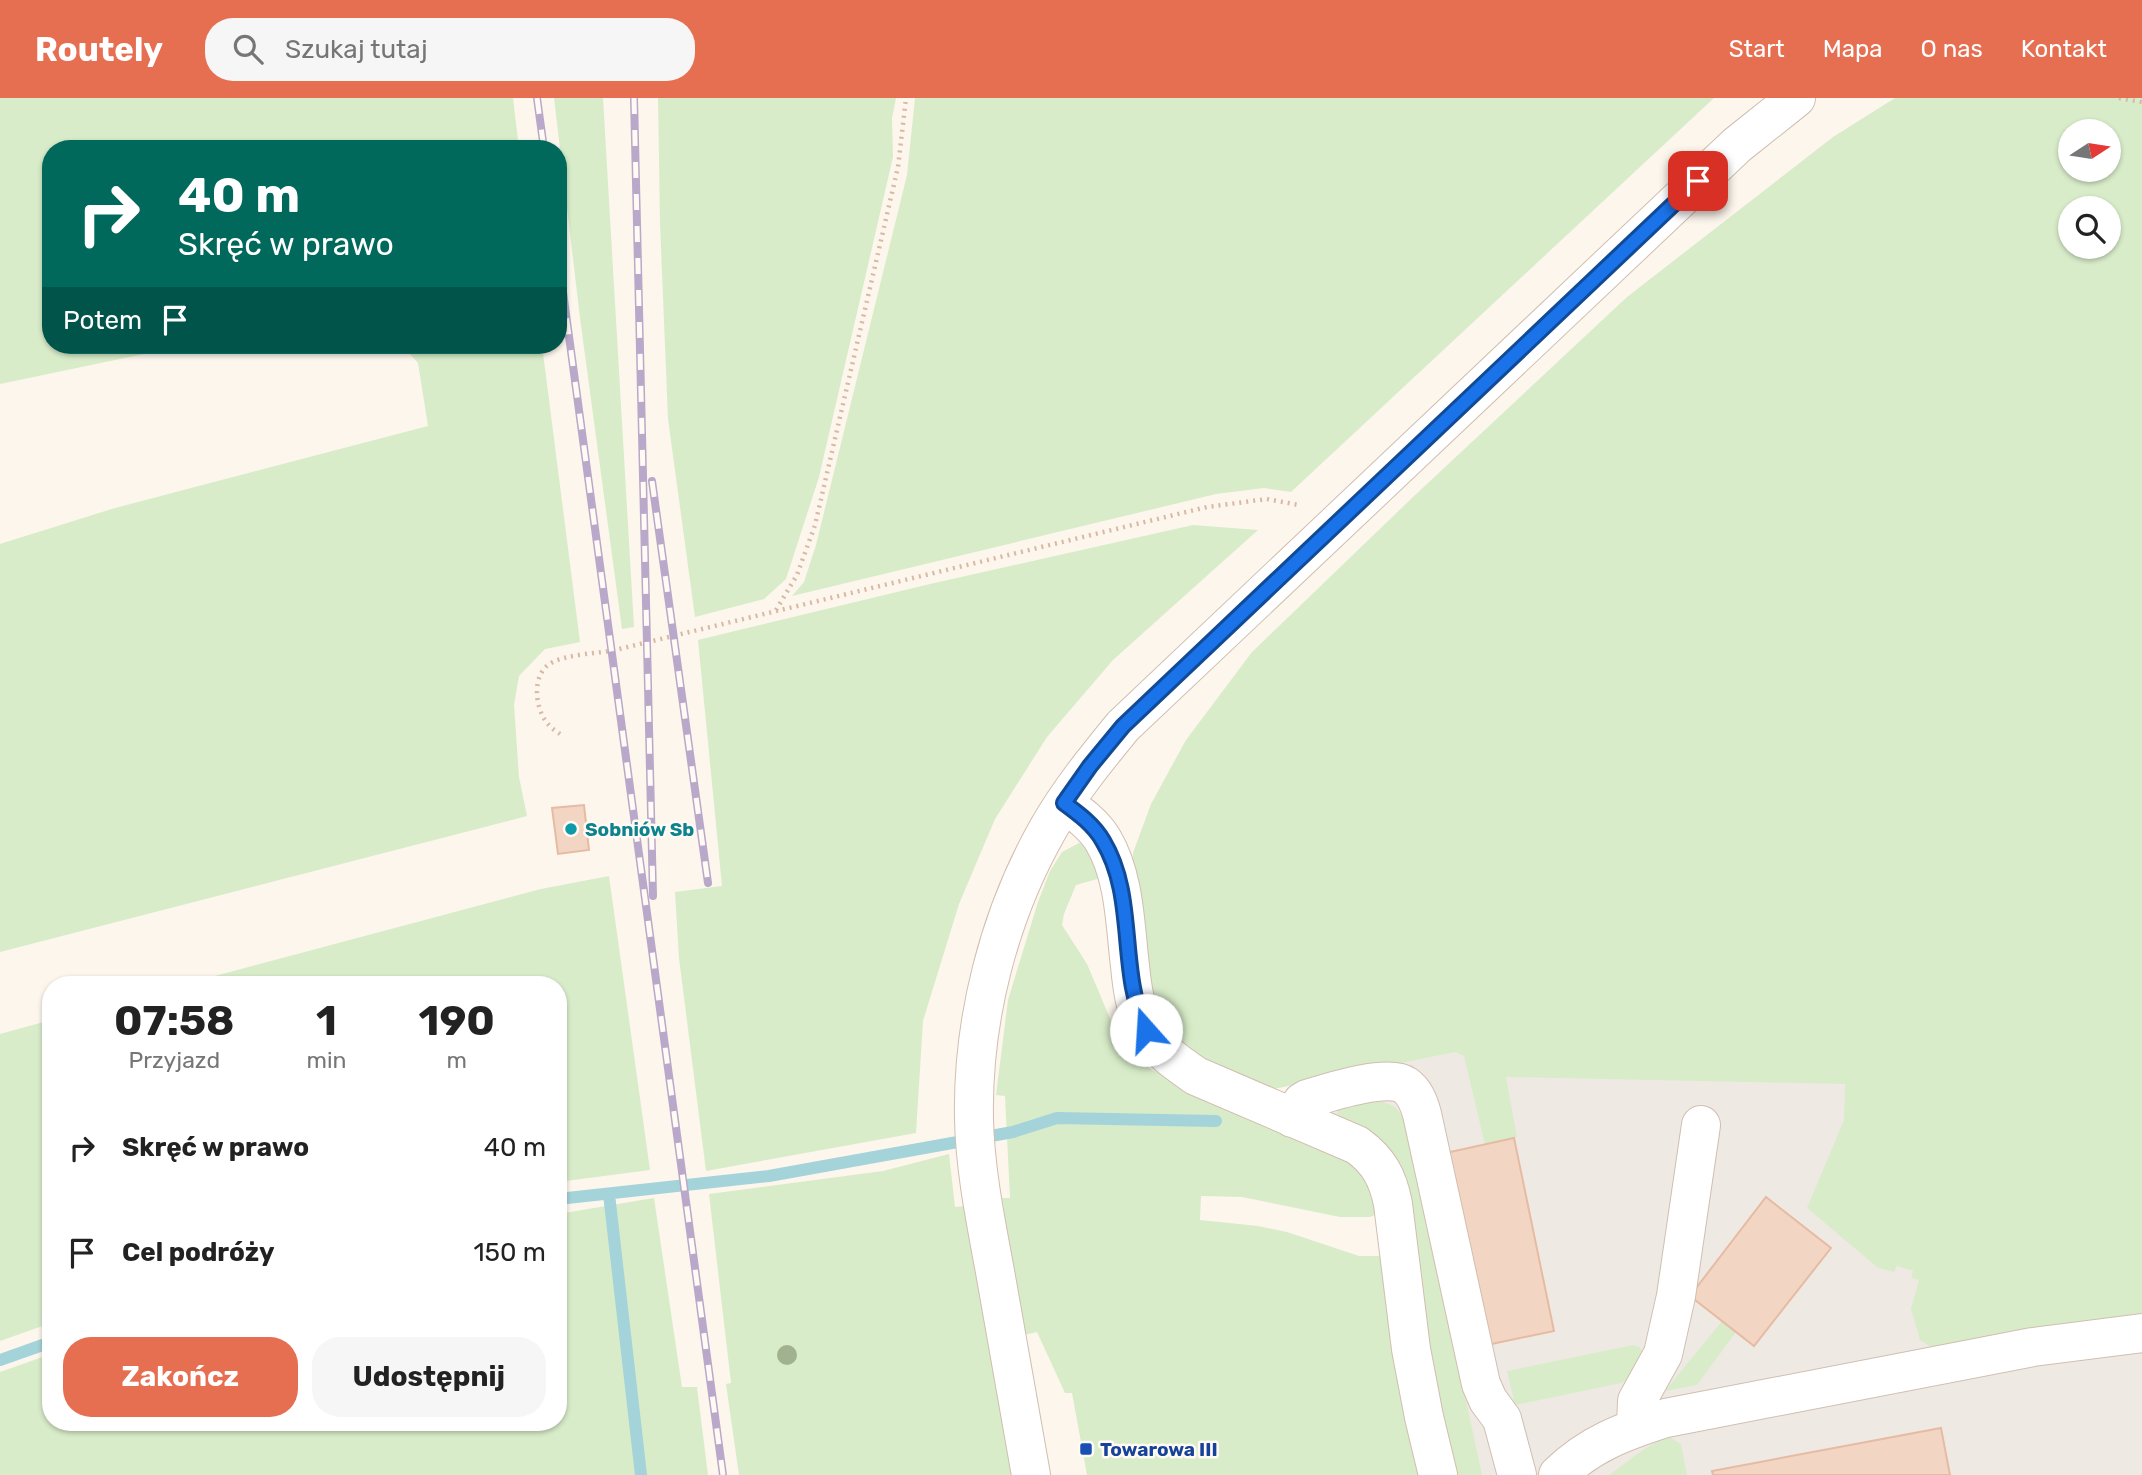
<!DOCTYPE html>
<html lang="pl">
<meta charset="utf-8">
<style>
:root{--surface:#fff;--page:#f6f6f6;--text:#222;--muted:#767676;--accent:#e76f51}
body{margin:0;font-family:Rubik,sans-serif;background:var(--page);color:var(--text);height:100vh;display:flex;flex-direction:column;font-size:26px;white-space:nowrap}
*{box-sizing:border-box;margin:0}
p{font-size:23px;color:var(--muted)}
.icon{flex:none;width:38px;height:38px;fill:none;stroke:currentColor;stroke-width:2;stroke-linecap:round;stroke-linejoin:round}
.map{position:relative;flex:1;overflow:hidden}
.details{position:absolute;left:42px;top:878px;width:525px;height:455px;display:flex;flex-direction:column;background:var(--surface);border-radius:28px;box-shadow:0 2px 5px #0004}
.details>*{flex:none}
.hud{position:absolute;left:42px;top:42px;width:525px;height:214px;border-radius:28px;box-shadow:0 2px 5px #0004;background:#00695c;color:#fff;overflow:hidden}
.needle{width:46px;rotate:78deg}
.controls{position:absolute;left:2058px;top:21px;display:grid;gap:14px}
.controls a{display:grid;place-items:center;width:63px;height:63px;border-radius:50%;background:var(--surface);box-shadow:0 2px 5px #0004;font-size:35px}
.pin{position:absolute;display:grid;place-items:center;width:60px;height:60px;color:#fff;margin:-30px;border-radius:14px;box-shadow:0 4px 10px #0006}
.me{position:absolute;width:77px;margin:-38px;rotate:341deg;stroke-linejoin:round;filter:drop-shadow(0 0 5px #0008)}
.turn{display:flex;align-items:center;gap:24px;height:147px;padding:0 21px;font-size:32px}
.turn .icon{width:91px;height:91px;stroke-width:2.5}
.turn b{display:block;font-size:49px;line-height:60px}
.then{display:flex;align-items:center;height:66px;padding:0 21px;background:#0003;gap:14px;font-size:26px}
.eta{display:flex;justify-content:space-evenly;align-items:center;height:119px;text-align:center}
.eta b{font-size:42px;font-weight:700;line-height:49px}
.cta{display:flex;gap:14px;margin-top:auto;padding:14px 21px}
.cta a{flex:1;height:80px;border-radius:28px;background:var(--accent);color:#fff;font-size:28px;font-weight:700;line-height:80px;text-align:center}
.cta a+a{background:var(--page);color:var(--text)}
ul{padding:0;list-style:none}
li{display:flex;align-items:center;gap:21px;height:105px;padding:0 21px}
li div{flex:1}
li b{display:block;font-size:26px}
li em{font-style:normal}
header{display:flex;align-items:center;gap:42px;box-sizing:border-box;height:98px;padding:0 35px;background:var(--accent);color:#fff}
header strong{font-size:33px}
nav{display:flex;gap:38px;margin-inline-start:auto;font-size:24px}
.search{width:490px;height:63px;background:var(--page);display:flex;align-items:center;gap:18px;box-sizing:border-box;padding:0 24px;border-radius:28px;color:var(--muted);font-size:26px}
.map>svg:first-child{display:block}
.industrial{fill:#efe9e4}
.green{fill:#d8ecc9;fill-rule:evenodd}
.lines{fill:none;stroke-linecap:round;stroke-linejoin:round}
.stream{stroke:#a5d3da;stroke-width:12}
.building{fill:#f3d5c3;stroke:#e6bba3;stroke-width:2}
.minor-casing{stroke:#d1beb0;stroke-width:40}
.path{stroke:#d9b8a5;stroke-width:4.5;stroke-dasharray:2 5;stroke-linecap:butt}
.minor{stroke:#fff;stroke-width:38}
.rail-casing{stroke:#b9a8c9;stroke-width:8}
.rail{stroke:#fffaf3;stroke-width:5;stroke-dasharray:16;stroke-linecap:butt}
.tree{fill:#a0b28e}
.route-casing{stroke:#114b97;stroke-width:18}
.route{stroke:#1a73e8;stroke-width:12}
.culture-dot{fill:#0f9aa8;stroke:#fffaf3;stroke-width:2.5}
.transit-dot{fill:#1a4fb4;stroke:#fffaf3;stroke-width:2.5}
.labels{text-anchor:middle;stroke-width:5;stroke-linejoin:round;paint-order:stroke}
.culture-label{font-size:19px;font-weight:bold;fill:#0d838f;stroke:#fffaf3;text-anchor:start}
.transit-label{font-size:19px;font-weight:bold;fill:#164399;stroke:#fffaf3;text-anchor:start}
</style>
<header>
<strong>Routely</strong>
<div class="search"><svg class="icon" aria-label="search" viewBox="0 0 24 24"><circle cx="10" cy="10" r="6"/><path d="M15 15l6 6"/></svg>Szukaj tutaj</div>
<nav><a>Start</a><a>Mapa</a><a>O nas</a><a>Kontakt</a></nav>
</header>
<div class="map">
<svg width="2142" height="1377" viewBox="0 0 2142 1377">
<rect width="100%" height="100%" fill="#fdf6ec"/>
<path class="industrial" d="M1464,948L1849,971L1885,1163L1923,1176L1935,1246L2142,1215V1377H1451L1396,1060L1285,983Z"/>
<path class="green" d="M0,0H513L519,51H51V247H187L0,286Z
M554,0H603L634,529L622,531L580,220Z
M658,0H896L892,20L893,59L819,379L786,481L764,501L695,519L668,321L660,125Z
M915,0H1714L1291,394L1264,390L1216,396L792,498L804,484L816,447L907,77Z
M1895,0H2142V1215L2137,1216L2138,1220L1934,1251L1920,1242L1911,1211L1919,1182L1911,1180L1913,1173L1897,1168L1894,1174L1878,1170L1807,1110L1844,1022L1845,986L1506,979L1517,1039L1485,1047L1464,958L1455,954L1254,995L1163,939L1133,828V755L1151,706L1186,642L1252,554L1413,399L1627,199L1833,39ZM2070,33H2109V72H2070ZM2070,110H2109V149H2070Z
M402,247H542L580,544L545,551L519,578L514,607L519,679L527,718L0,854V446L115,410L428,328L418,265Z
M1193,427L1258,432L1113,562L1047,639L995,721L959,806L923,923L916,1035L706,1073L679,860L675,794L722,788L698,542L930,486Z
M1079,745L1085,746L1101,780L1076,787L1064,816L1062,827L1087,866L1120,944L1131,956L1152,972L1352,1058L1384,1113L1370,1119H1340L1242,1099L1201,1098L1200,1122L1258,1128L1287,1134L1359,1158H1385L1428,1377H1087L1072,1295H1065L1037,1234L1024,1237L1002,1100H1010L1005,998L996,997L1008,902L1038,804L1050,773L1062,754Z
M609,778L650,1072L558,1084V887H181L541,791Z
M51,922V1225L0,1243V936Z
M1379,1002L1395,1009L1406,1022L1482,1377H1448L1404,1125L1336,1021L1338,1011Z
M949,1056L955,1109L965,1108L1012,1377H739L726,1286L731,1285L709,1096L883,1073Z
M654,1100L682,1289H697L708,1377H0V1274L51,1256V1325H558V1116Z
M1722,1223L1736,1234L1697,1287L1665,1293Z
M1633,1247L1639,1249L1643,1254L1629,1281L1621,1285L1515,1307L1507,1273Z
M1671,1340L1681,1346L1687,1377H1609C1627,1365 1649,1343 1671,1340Z"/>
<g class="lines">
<path class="stream" d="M609,1096L641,1377
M558,1101L769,1078L1013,1034L1057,1020L1216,1023
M0,1262L51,1244"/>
</g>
<path class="building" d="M584,707L589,752L558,756L552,710Z
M1514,1040L1554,1233L1482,1248L1441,1056Z
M1766,1099L1831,1150L1754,1248L1690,1198Z
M1941,1330L1950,1377H1713L1712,1373Z"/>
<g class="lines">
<defs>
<path id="minor" d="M1064,705C1079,716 1094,727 1103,742C1125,779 1125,827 1130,868C1132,889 1135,912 1145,931C1157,951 1177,965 1196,978L1357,1047C1379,1063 1388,1080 1393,1106L1411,1251L1424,1319L1438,1377
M1292,1020L1302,1004L1307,1001C1327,995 1388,975 1405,987C1415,994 1419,1005 1422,1016L1481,1286L1488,1302L1502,1321L1517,1377
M1636,1329L1637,1303L1663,1256L1676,1198L1701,1027
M1031,1377C1019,1307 1006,1238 994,1168C985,1120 975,1070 974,1021C972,922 999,817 1048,731C1069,694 1096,661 1123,628L1737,47L1796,0
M1558,1377C1589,1346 1625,1333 1666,1320L2033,1249L2142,1235"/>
</defs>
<use href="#minor" class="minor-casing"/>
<path class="path" d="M2119,0L2142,4
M776,512L797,477L815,427L898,69L906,0
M560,636C556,633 551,630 548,626C534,610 531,574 553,564C567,557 595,555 611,553L1207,409L1267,401L1299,407"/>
<use href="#minor" class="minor"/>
<defs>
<path id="rail" d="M537,0L544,51
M634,0L653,798
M558,157L723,1377
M652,383L708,785"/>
</defs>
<use href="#rail" class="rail-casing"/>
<use href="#rail" class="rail"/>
</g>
<circle class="tree" cx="787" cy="1257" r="10"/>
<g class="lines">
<defs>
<path id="route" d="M1146,932C1118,873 1137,799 1103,743C1094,727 1079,716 1064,705L1090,668L1123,628L1698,83"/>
</defs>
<use href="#route" class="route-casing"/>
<use href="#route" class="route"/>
</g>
<circle class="culture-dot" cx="571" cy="731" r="7"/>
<rect class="transit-dot" x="1079" y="1344" width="14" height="14" rx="3.5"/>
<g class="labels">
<g class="culture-label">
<text x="585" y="738">Sobniów Sb</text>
</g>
<g class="transit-label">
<text x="1100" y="1358">Towarowa III</text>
</g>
</g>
</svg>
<div class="controls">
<a><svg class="needle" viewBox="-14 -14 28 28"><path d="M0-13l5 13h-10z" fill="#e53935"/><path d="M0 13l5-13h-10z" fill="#767676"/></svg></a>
<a><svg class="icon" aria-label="search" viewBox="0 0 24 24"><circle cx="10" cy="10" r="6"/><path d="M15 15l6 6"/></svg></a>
</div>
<div class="pin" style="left:1698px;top:83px;background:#d93025"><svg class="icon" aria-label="arrive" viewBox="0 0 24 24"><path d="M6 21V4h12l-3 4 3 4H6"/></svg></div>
<svg class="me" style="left:1146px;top:932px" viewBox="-20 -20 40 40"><circle r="19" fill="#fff"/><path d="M0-13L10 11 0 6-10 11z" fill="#1a73e8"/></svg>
<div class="hud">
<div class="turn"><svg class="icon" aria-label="right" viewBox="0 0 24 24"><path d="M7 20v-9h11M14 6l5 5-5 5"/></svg><div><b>40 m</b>Skręć w prawo</div></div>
<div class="then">Potem<svg class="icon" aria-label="arrive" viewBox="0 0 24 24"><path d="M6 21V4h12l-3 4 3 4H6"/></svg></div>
</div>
<section class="details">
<div class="eta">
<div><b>07:58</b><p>Przyjazd</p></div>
<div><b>1</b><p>min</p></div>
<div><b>190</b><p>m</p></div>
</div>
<ul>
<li><svg class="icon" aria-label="right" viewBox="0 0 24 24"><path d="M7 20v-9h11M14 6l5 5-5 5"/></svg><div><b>Skręć w prawo</b></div><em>40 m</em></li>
<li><svg class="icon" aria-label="arrive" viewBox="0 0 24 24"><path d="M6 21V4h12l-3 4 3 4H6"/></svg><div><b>Cel podróży</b></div><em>150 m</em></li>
</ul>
<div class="cta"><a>Zakończ</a><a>Udostępnij</a></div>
</section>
</div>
